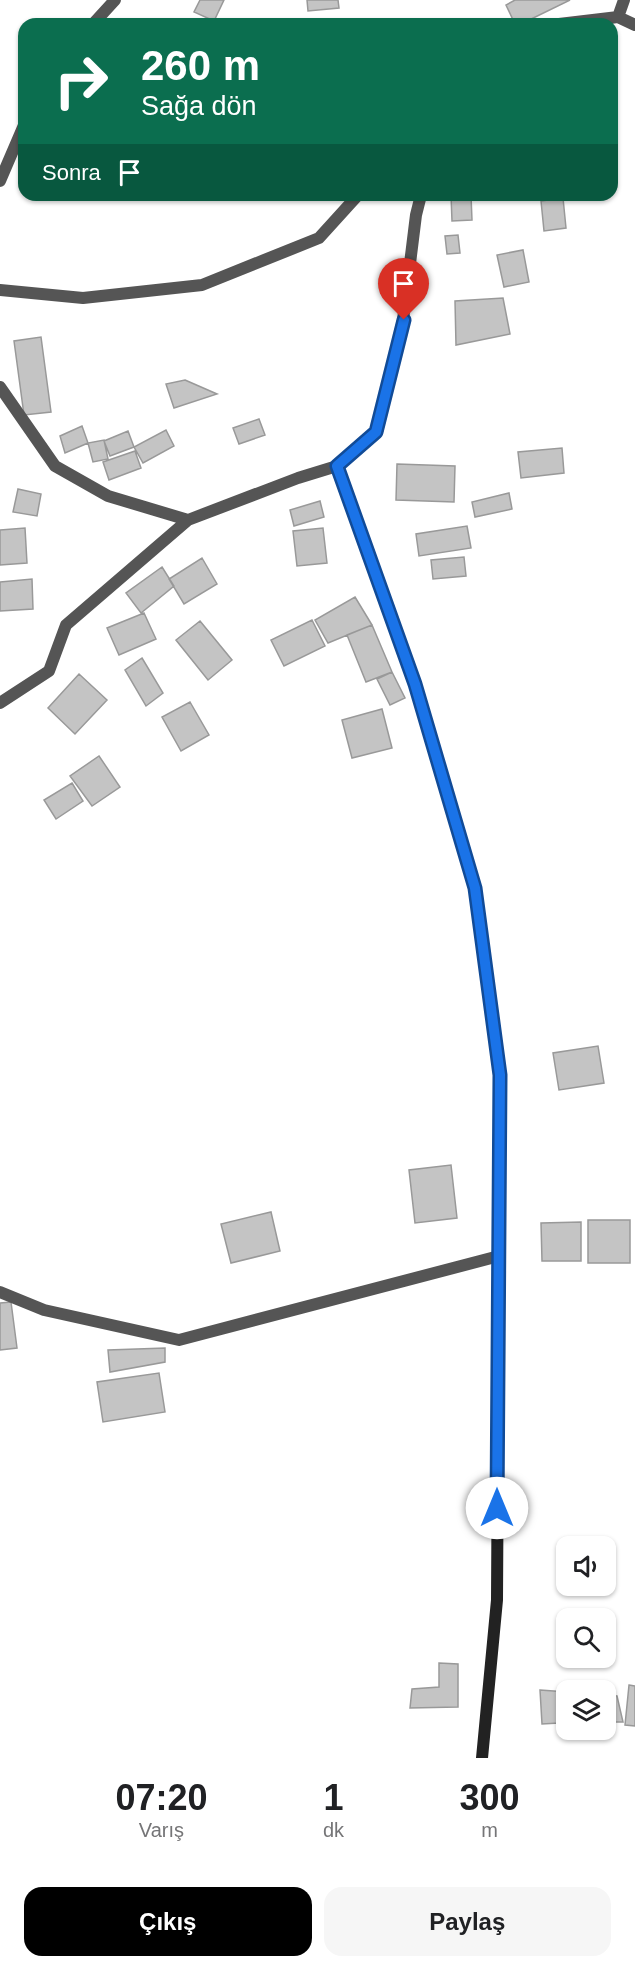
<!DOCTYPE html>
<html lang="tr">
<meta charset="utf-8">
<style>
:root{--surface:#fff;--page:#f6f6f6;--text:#202124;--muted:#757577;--accent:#000}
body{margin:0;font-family:Helvetica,sans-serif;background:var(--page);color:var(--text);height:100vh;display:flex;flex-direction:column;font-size:22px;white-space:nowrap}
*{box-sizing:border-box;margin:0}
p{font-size:20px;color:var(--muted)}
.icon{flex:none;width:33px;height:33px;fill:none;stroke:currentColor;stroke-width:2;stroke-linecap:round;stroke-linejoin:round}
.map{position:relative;height:1758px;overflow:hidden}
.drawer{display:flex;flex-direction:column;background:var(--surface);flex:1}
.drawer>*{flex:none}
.guide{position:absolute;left:18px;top:18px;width:600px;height:183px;border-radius:18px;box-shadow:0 2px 4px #0004;background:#0b6e4f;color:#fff;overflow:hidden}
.fabs{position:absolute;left:556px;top:1536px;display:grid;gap:12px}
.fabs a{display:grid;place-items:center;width:60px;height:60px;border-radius:12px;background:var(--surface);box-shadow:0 2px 4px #0004;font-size:30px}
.pin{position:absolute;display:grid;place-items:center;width:51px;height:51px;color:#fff;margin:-62px -26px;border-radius:50% 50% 50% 0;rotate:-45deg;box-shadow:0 0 6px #0007}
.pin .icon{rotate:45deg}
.me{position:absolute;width:66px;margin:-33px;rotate:0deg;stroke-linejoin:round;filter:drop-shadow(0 0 4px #0008)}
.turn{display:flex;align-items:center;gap:21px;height:126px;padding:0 24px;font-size:27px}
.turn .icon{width:78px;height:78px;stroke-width:2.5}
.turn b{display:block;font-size:42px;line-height:51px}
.then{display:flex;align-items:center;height:57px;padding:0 24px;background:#0003;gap:12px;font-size:22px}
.eta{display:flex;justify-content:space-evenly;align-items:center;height:102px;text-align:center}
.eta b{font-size:36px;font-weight:700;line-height:42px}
.primary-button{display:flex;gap:12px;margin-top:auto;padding:12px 24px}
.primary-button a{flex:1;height:69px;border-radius:18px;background:var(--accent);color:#fff;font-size:24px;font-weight:700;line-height:69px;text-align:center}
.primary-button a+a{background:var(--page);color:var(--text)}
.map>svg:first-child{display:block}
.building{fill:#c4c4c4;stroke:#999;stroke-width:1.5}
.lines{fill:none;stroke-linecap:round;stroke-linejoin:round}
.street{stroke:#555;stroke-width:12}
.secondary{stroke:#222;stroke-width:12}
.route-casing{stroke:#114b97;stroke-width:15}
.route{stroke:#1a73e8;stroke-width:10}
</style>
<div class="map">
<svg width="635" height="1758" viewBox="0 0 635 1758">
<rect width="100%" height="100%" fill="#fff"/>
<path class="building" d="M200,0H224L214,21L194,12Z
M307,0H338L339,8L308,11Z
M515,0H570L521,24H515L506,5Z
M451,195H471L472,220L452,221Z
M563,198L566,228L544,231L541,201Z
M458,235L460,253L447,254L445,236Z
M523,250L529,282L504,287L497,255Z
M503,298L510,334L456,345L455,301Z
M41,337L51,412L24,415L14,341Z
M185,380L217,394L174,408L166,384Z
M259,419L265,435L239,444L233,428Z
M82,426L88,443L65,453L60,436Z
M166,430L174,446L143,463L134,447Z
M128,431L134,447L110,456L104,441Z
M104,440L108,459L93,462L88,443Z
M562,448L564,473L521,478L518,452Z
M135,451L141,468L109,480L103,462Z
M397,464L455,466L454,502L396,500Z
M18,489L41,494L37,516L13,512Z
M509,493L512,509L475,517L472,502Z
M320,501L324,517L294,526L290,510Z
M467,526L471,548L419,556L416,534Z
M25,528L27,563L0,565V530Z
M323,528L327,563L297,566L293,531Z
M464,557L466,576L433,579L431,560Z
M202,558L217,584L184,604L169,579Z
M162,567L174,586L141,613L126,593Z
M32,579L33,609L0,611V582Z
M355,597L372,625L328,643L315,620Z
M144,613L156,639L119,655L107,628Z
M312,620L325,646L284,666L271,640Z
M200,621L232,660L208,680L176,640Z
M372,625L392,672L366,682L347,635Z
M142,658L163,693L146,706L125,670Z
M392,672L405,698L390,705L377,679Z
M79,674L107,700L75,734L48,708Z
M190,702L209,735L181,751L162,717Z
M382,709L392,748L352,758L342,720Z
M99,756L120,787L92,806L70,776Z
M72,783L83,801L56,819L44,800Z
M598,1046L604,1083L559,1090L553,1053Z
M451,1165L457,1218L415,1223L409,1170Z
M271,1212L280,1251L231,1263L221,1224Z
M588,1220H630V1263H588Z
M581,1222V1261H542L541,1223Z
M11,1302L17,1348L0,1350V1303Z
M165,1348V1362L110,1372L108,1350Z
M159,1373L165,1412L103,1422L97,1382Z
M439,1663L458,1664V1707L410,1708L412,1689L439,1687Z
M629,1685L635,1686V1726L625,1725Z
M540,1690L567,1692V1709H559V1723L542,1724Z
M606,1695L617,1696L623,1722H606Z"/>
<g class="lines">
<path class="street" d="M618,17L624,0
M93,24L115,0
M559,24L618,17L635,25
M0,181L24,125
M0,290L83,298L202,285L319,238L358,195
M0,387L55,466L108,496L188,520L298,478L337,466L377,432L403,320L416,215L421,195
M0,703L49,671L66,625L188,520
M0,1292L44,1310L179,1340L499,1256"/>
<path class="secondary" d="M337,466L415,684L475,888L500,1075L497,1600L482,1758"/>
</g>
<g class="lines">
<defs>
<path id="route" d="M404,320L376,432L337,466L415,684L475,888L500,1075L497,1508"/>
</defs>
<use href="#route" class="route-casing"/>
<use href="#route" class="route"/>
</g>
</svg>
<div class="fabs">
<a><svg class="icon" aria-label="sound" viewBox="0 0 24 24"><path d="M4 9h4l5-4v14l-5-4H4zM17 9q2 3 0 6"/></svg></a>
<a><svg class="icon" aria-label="search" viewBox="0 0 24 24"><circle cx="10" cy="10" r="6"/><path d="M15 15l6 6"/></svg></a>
<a><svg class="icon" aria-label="layers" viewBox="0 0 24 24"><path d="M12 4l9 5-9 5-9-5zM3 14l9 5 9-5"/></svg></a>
</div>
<div class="pin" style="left:404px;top:320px;background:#d93025"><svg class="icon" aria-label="arrive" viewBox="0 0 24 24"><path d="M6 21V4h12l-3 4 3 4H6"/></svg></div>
<svg class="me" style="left:497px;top:1508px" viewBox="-20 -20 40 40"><circle r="19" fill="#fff"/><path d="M0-13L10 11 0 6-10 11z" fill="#1a73e8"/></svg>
<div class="guide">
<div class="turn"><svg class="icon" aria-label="right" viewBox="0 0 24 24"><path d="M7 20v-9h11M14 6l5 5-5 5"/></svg><div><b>260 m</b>Sağa dön</div></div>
<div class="then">Sonra<svg class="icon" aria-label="arrive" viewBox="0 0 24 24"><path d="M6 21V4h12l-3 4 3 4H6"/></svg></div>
</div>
</div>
<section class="drawer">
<div class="eta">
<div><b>07:20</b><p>Varış</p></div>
<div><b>1</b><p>dk</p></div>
<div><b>300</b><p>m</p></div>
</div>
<div class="primary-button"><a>Çıkış</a><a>Paylaş</a></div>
</section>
